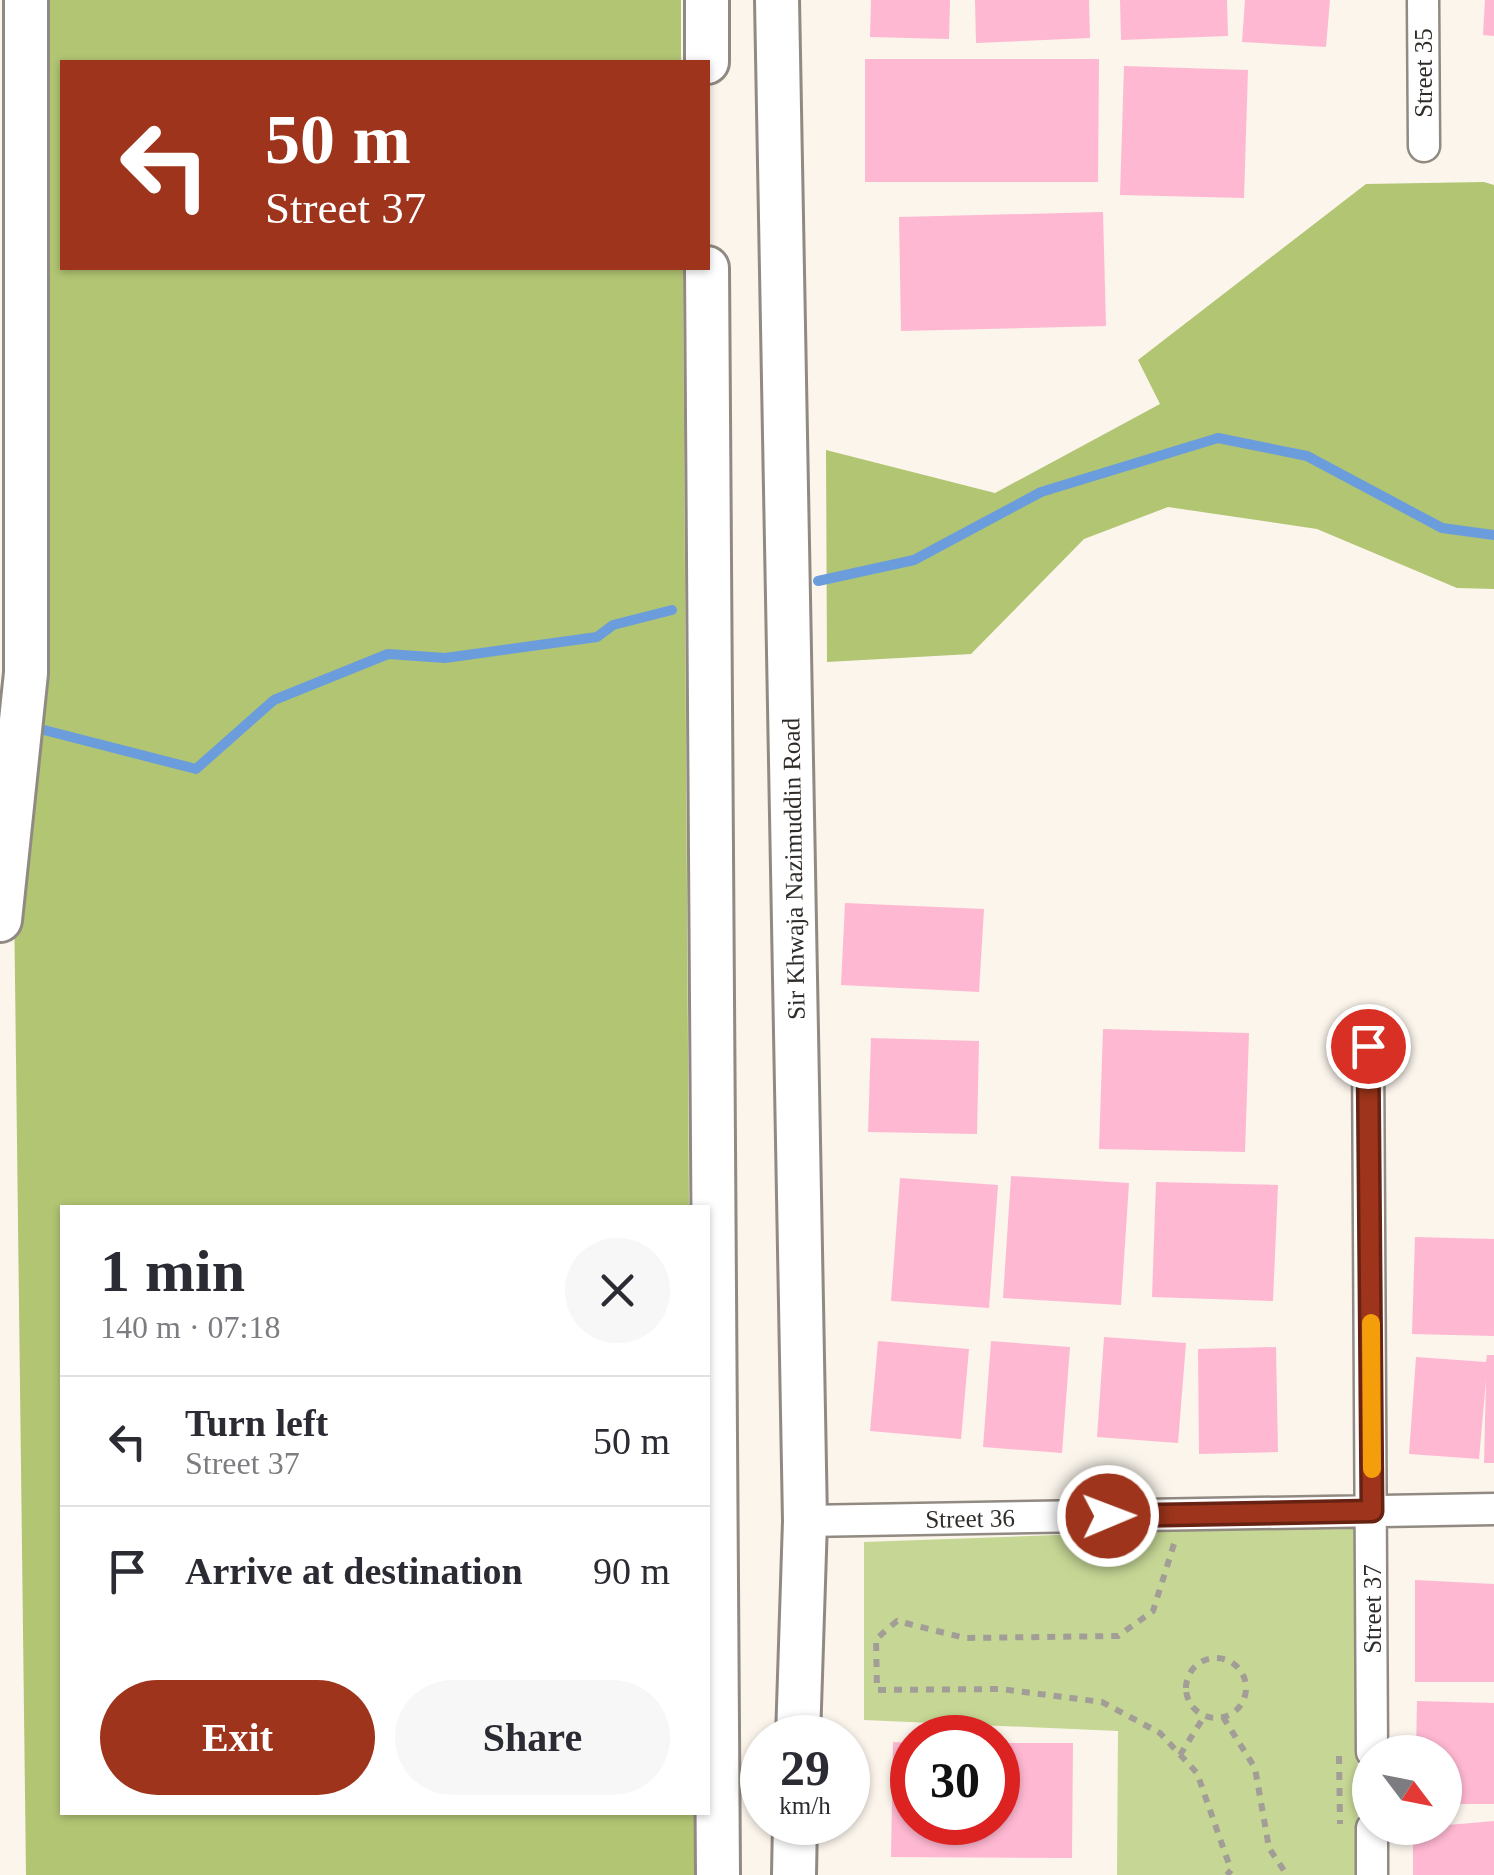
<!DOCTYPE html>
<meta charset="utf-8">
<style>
:root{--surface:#fff;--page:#f7f7f7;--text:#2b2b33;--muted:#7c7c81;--line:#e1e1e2;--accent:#9d341b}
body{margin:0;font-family:"Times New Roman",serif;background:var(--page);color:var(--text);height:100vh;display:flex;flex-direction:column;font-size:38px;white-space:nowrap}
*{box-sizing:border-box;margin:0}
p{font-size:32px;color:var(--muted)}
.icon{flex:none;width:55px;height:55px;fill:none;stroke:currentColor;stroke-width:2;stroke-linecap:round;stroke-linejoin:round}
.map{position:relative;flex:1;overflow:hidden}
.side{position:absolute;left:60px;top:1205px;width:650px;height:610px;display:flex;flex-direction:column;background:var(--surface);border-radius:0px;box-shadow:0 2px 8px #0004}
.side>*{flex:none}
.top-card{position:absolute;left:60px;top:60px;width:650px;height:210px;border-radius:0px;box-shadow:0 2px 8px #0004;background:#9d341b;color:#fff;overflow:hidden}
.needle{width:65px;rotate:122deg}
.buttons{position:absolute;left:1352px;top:1735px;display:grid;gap:20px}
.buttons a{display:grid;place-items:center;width:110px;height:110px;border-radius:50%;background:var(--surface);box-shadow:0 2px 8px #0004;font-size:50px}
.speed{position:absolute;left:740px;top:1715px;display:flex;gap:20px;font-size:50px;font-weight:700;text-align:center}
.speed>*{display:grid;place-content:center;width:130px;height:130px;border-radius:50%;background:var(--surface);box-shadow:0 2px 8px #0004;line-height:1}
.speed small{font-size:25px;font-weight:400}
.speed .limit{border:15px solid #d22;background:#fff;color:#111}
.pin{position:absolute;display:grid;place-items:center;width:85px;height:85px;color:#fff;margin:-42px;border:5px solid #fff;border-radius:50%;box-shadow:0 2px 10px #0007}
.me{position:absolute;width:110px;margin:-55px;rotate:89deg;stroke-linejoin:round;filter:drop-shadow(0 0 8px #0008)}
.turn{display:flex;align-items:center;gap:35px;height:210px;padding:0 40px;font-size:45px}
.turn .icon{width:130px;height:130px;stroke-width:2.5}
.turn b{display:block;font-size:70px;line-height:85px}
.round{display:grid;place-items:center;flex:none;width:105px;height:105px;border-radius:52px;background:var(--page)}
.headline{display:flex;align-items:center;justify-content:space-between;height:170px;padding:0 40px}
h1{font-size:60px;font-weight:600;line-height:75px}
.cta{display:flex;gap:20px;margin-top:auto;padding:20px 40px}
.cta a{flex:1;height:115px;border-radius:60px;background:var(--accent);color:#fff;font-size:40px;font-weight:600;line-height:115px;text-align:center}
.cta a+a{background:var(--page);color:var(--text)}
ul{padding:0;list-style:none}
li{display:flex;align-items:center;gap:30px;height:130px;padding:0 40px;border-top:2px solid var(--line)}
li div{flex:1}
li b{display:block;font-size:38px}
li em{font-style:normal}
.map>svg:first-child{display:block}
.green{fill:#c6d795}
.forest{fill:#b1c573}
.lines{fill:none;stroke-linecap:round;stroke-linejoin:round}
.stream{stroke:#6b9ddd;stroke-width:10}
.building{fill:#ffb8d2}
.street-casing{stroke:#908a82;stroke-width:35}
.secondary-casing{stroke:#908a82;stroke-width:48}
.path{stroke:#a29d97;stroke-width:6;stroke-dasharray:8 8;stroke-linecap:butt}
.street{stroke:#fff;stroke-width:30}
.secondary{stroke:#fff;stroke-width:42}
.route-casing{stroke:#662212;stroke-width:25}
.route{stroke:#9d341b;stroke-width:18}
.slow{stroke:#f59e0b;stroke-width:18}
.labels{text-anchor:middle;stroke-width:10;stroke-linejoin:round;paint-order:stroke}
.street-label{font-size:25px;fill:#2f2c29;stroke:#fff}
</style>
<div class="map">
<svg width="1494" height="1875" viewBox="0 0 1494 1875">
<rect width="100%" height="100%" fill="#fbf5ec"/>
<path class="green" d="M1357,1524L1358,1875H1117L1118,1731L864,1720V1542Z"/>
<path class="forest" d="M3,0H681V62H62V268H683L689,1207L62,1208V1812L694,1813V1875H26Z
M1484,182L1494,185V589L1457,588L1317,529L1168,507L1084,539L971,654L827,662L826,450L995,493L1160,404L1138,360L1366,184Z"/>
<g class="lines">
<path class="stream" d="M818,581L914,560L1041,492L1218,438L1307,456L1442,528L1494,535
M40,729L196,769L274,700L388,654L445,658L597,637L613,625L672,610"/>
</g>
<path class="building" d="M871,0H950L949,39L870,37Z
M975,0H1089L1090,38L976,43Z
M1120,0H1227L1228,36L1121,40Z
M1245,0H1330L1326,47L1242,42Z
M1485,0H1494V36L1483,35Z
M865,59H1099L1098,182H865Z
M1124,66L1248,70L1244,198L1120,195Z
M1103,212L1106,326L901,331L899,217Z
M845,903L984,909L979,992L841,985Z
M1103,1029L1249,1033L1245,1152L1099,1149Z
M871,1038L979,1041L977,1134L868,1132Z
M1011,1176L1129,1183L1121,1305L1003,1298Z
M900,1178L998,1185L989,1308L891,1301Z
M1156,1182L1278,1185L1273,1301L1152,1297Z
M1415,1237L1494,1239V1336L1412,1334Z
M1104,1337L1186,1343L1178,1443L1097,1437Z
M878,1341L969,1349L961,1439L870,1431Z
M991,1341L1070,1347L1062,1453L983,1447Z
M1276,1347L1278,1452L1199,1454L1198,1349Z
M1487,1355H1494V1463H1484L1486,1380L1479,1459L1409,1454L1416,1357L1486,1362Z
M1415,1580L1494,1584V1682H1415Z
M1417,1701L1494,1703V1804H1445V1752H1416Z
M893,1742L912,1743V1822H998V1743H1073L1072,1858L891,1857Z
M1494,1821V1875H1413V1828Z"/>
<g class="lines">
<defs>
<path id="street" d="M1423,0L1424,146
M1368,1046L1372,1752
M805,1521L1494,1509
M1372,1828V1875"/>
<path id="secondary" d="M707,0V62
M777,0L805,1521L798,1738
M707,268L718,1875
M0,920L26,673V0
M794,1875L795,1822"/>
</defs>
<use href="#street" class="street-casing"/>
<use href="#secondary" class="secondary-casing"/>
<path class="path" d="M1174,1544L1153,1611L1118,1636L965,1638L897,1621L876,1639L877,1690L1001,1689L1102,1702L1160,1733L1197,1773L1231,1870L1227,1875
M1186 1688a30 30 0 1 1 60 0a30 30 0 1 1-60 0Z
M1223,1717L1255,1768L1269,1848L1287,1875
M1180,1755L1205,1715
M1339,1756L1340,1824"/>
<use href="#street" class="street"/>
<use href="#secondary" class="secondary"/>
</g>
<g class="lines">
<defs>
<path id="route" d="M1108,1516L1372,1511L1368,1046"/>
</defs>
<use href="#route" class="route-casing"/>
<use href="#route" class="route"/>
<path class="slow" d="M1371,1323L1372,1469"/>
</g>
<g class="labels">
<g class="street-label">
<text transform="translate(1423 73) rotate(-90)" y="9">Street 35</text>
<text transform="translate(793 869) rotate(-91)" y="9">Sir Khwaja Nazimuddin Road</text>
<text transform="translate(970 1518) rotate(-1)" y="9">Street 36</text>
<text transform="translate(1372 1609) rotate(-90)" y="9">Street 37</text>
</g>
</g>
</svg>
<div class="buttons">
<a><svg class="needle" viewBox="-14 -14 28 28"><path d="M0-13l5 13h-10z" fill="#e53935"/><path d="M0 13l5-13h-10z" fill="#7c7c81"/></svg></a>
</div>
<div class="speed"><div>29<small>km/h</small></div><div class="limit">30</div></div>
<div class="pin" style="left:1368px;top:1046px;background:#d93025"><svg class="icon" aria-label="arrive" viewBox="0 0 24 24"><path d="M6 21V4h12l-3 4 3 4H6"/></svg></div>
<svg class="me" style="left:1108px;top:1516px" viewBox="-20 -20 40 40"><circle r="17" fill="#9d341b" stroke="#fff" stroke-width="3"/><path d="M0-11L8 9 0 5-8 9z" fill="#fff"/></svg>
<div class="top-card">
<div class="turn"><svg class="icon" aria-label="left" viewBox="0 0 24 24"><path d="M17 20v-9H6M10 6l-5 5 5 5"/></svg><div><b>50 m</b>Street 37</div></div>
</div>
<section class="side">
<div class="headline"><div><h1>1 min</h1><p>140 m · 07:18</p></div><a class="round"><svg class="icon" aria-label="close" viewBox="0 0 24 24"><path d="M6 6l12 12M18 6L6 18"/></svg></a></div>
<ul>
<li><svg class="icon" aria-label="left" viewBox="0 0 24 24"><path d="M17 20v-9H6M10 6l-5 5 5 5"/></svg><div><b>Turn left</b><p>Street 37</p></div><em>50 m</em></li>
<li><svg class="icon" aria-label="arrive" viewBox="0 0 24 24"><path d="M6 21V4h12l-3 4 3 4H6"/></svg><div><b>Arrive at destination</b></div><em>90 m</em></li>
</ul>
<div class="cta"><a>Exit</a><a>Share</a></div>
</section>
</div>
